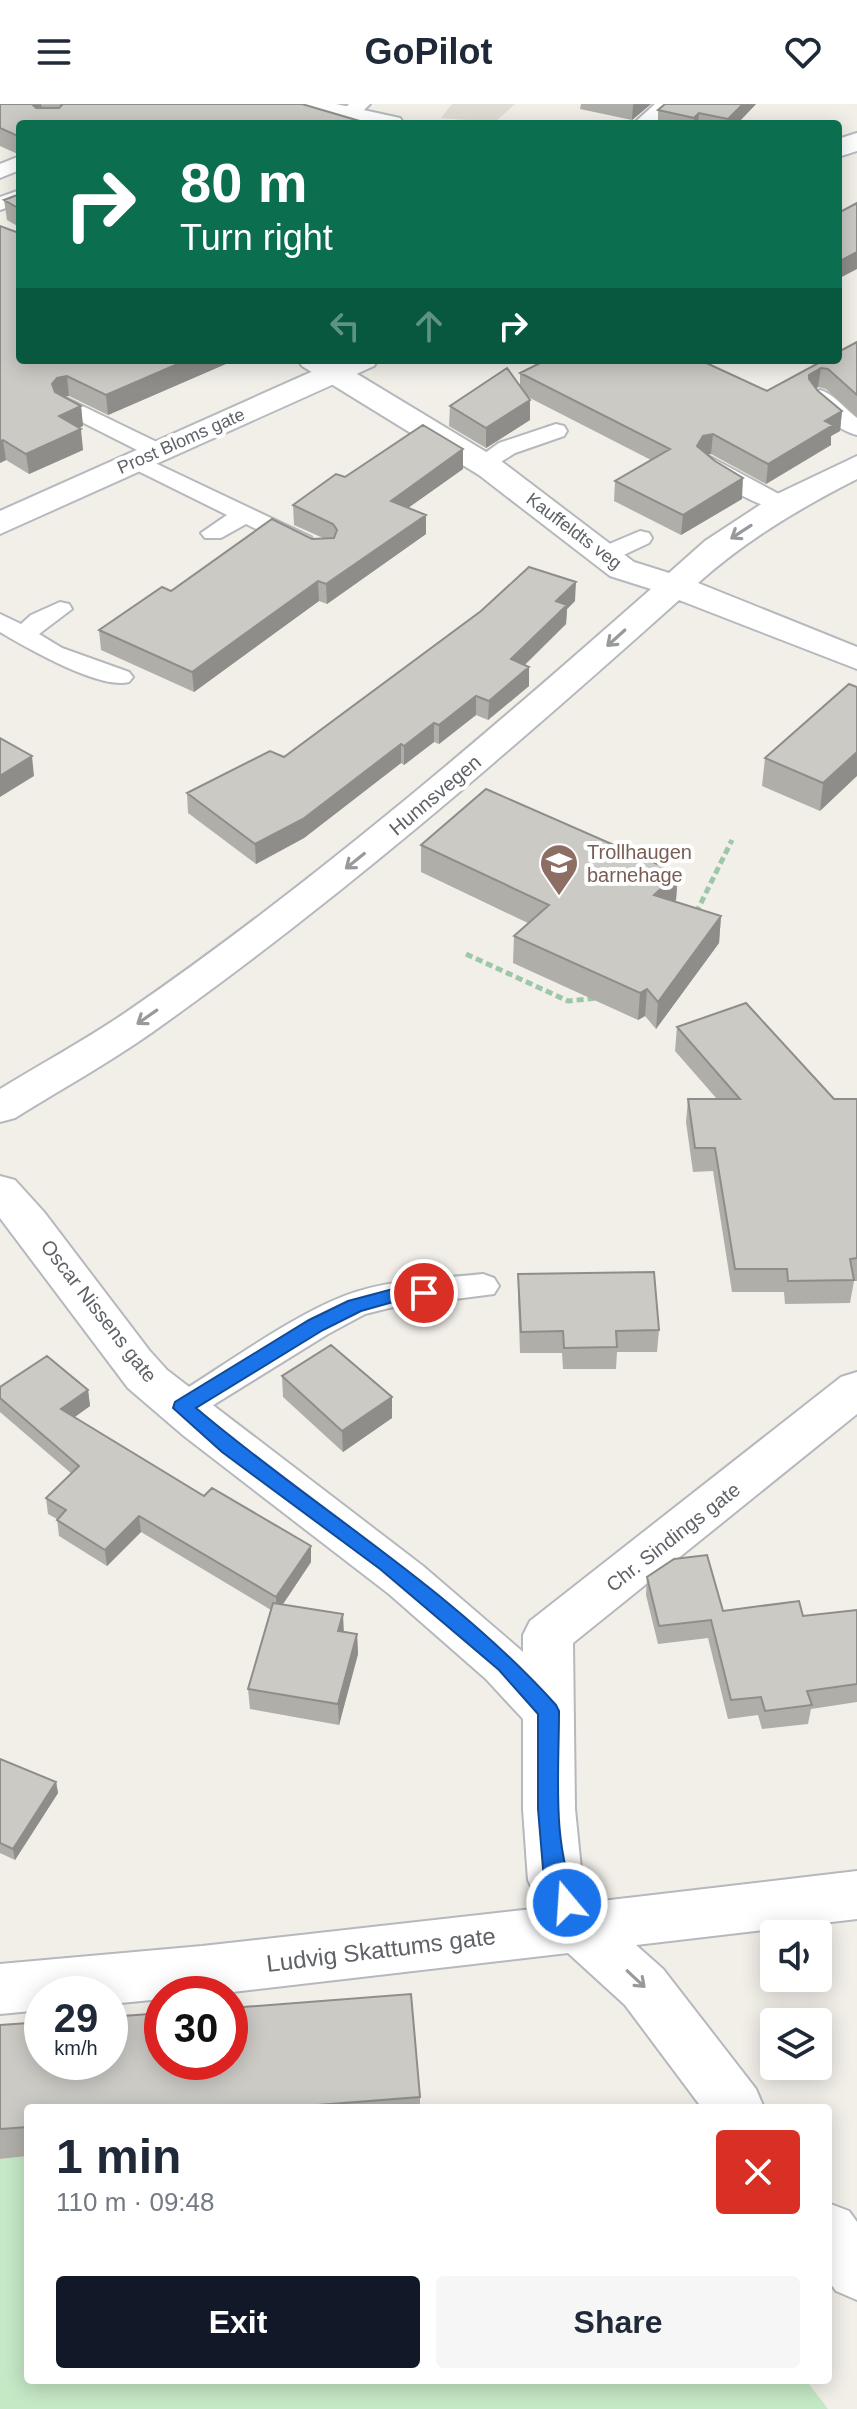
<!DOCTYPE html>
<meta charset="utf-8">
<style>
:root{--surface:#fff;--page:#f6f6f7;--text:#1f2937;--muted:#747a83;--accent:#111827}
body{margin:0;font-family:Arial,sans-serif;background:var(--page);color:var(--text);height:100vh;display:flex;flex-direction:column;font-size:30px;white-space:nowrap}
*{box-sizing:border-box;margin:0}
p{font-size:26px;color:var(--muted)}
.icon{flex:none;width:44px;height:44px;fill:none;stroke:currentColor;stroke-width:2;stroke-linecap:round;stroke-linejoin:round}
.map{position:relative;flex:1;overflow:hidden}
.side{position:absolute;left:24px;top:2000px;width:808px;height:280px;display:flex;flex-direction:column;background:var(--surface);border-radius:8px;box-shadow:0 4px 20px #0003}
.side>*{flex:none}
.guide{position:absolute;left:16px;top:16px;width:826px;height:244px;border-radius:8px;box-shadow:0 4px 20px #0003;background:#0b6e4f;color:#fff;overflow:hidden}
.buttons{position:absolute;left:760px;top:1816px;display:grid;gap:16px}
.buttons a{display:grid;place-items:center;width:72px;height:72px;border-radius:8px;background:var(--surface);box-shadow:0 4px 20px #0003;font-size:40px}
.speed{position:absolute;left:24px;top:1872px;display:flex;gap:16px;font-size:40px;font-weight:700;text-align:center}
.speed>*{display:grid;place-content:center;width:104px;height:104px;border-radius:50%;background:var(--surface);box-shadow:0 4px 20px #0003;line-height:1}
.speed small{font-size:20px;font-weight:400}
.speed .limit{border:12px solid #d22;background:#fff;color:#111}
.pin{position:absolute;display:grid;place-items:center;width:68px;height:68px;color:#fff;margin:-34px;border:4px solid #fff;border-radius:50%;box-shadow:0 2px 8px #0007}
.me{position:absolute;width:88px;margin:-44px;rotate:342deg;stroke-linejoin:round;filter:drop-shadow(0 0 6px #0008)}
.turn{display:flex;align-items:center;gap:28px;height:168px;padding:0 32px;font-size:36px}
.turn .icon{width:104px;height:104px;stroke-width:2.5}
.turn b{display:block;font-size:56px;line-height:68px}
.lanes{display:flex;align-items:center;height:76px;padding:0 32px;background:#0003;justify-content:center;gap:40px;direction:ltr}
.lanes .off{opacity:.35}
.round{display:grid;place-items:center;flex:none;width:84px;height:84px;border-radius:8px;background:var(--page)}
.summary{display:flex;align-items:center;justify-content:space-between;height:136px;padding:0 32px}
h1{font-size:48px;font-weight:800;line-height:60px}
.button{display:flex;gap:16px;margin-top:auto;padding:16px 32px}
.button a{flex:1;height:92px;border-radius:8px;background:var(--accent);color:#fff;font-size:32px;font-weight:800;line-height:92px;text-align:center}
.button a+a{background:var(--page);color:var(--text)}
header{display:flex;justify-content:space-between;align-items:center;height:104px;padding:0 32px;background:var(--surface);font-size:36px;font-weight:800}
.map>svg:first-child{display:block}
.education{fill:#e1ded6}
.green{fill:#c5e8c5}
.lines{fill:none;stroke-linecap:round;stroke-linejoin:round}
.service-casing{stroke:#b5b8bc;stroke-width:4}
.minor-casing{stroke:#b5b8bc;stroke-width:4}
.secondary-casing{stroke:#b6babf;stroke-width:4}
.path{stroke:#9cc7a9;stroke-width:5;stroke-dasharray:7 4;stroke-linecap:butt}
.service{fill:#fff;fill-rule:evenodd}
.minor{fill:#fff;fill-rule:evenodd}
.secondary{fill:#fff;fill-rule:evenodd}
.wall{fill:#afaea9}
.shaded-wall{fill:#8f8d8a}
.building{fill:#cccac5;stroke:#8f8d8a;stroke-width:2}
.oneway{stroke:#979a9d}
.route{fill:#1a73e8;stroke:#114b97;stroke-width:2}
.labels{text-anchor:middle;stroke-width:8;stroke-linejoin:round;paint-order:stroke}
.far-street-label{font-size:18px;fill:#5f6368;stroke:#fff}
.street-label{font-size:20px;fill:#5f6368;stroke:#fff}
.education-label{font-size:20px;fill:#785e54;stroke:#fff;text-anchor:start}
.near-street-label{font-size:24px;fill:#5f6368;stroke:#fff}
</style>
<header><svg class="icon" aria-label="menu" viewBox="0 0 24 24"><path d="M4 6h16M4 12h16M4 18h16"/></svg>GoPilot<svg class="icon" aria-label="heart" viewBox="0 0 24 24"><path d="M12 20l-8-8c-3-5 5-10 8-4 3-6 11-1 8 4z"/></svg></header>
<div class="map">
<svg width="857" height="2305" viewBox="0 0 857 2305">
<rect width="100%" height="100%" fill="#f1efe8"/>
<path class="education" d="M452,0H515L495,18L441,14Z"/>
<path class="green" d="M28,2052V2276H806L828,2305H0V2055Z"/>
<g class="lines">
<defs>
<path id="service" d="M349,0H370L354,16H340L337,12Z
M655,0H677L655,20H633Z
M20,52V66L0,74V60Z
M20,86V99L0,106V93Z
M820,286C833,289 845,305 857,314V331C837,326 820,309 809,293Z
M68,295L165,342L169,347L165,352H149L60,307L57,302L60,297Z
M556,320L564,322L567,327L564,332L515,349L491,364H475L471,359L499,339Z
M136,350L311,433L314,438L311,443H293L246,420L221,434H205L201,429L227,411L128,362L124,357L128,352Z
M710,353L790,396L794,401L790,406C771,411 711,377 698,360L702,355Z
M640,427L649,429L652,434L649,439L613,456H595L592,451L595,446Z
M60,498L69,500L72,505L39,530L62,544L129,568L133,573L129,578C100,586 27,544 0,528V510L21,520L31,511Z
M483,1170L494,1174L499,1182L494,1190L393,1203L365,1210L328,1230L194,1313L182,1317L170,1313L165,1304L170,1295C222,1263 288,1214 344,1192C388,1175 437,1175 483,1170Z"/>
<path id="minor" d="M286,0H336L400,14L404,20H354L290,6Z
M298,256H334L501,357L634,458L669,469L705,437L775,391L857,352V375C800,404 746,436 698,479L857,543V565L679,496C510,647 339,796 154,927C109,959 61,985 15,1014L0,1018V985C41,960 85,936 125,909C311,781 482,634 651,485L610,472L479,371L302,262Z
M0,1072L15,1076L44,1108L149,1246L167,1266L423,1462L523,1548V1531L530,1517L841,1273L857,1268V1310L573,1539L575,1705L582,1775L593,1798L857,1767V1815L636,1841L663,1865L756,1985L764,2004H702L625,1901L568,1849L215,1890H162V1895L110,1900V1890H42V1906L0,1910V1860L202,1842L541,1804L528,1776L523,1705V1615L486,1575L389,1490L184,1332L128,1284L0,1114Z
M828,2099L849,2107L857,2118V2196L836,2187L828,2176Z"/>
<path id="secondary" d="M857,29V47L838,53V35Z
M338,256H378L374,262L0,430V407Z"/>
</defs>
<use href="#service" class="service-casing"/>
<use href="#minor" class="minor-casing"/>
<use href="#secondary" class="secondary-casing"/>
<path class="path" d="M696,809L732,736
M466,850L568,897L598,894"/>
<use href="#service" class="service"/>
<use href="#minor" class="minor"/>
<use href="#secondary" class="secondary"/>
</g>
<path class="wall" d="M0,0H302L20,20V51L0,42Z
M581,0H651L632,16L580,5Z
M756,0L737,20H658V6Z
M20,90V256H235L108,311L69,292L65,293L81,302L83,322L79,324L83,346L29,370L6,356L0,359L19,123L7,116L4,96Z
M857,238V313L826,285L818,283L816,285L842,307L840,327L831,332V341L766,380L711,350L708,351L742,395L681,431L614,397L615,377L651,356L528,293L530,296V316L486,344L449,322L450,302L520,282V269L767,287Z
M463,365L408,404L426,430L327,500L319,497L194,588L101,546L99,526L171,487L312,435L323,434L294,421L293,401L345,373Z
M575,497L567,505L566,520L525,561L529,563V582L488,616L476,611L439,640L434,638L404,661L401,659L304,734L256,760L188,709L187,689L284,653Z
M857,583L820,707L762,682L765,654Z
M421,741L678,769L676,796L674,797L721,812L719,839L656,925L645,912L638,916L513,859L514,832L528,819L421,768Z
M677,923L834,995H857V1177H854L850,1199L785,1200L784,1188H732L713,1067L693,1068L686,1018L688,995H717L675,947Z
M518,1170L659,1226L657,1248H617L616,1265H563L562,1249H520L518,1191Z
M282,1272L392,1293V1314L343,1348L283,1293Z
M0,1283L88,1286L90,1302L75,1313L204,1392L311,1442V1458L283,1500L344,1527L357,1530L358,1550L339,1621L250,1605L248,1585L271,1506L141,1428L107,1462L59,1432L57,1415L48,1410L46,1394L72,1370L0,1308Z
M647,1473L723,1507L803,1512L857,1506V1598L811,1605L808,1620L762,1625L758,1611L728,1615L708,1534L658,1540L646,1491Z
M0,1655L56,1678L58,1689L15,1756L0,1749Z
M0,1921L420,1993V2004H28V2052L0,2055Z"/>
<path class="shaded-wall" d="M26,0H41L42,4L27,13Z
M634,0H651L632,16L633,1Z
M743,0H756L737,20H728V15Z
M699,9L698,20H694V14Z
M857,148V165L838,175V158Z
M187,256H235L108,311L106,291Z
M821,264L818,283L807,290L809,271Z
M67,272L69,292L59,294L54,300L52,280L57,274Z
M530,296V316L486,344V324Z
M81,302L83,322L61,332L59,312Z
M842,307L840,327L831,332V341L766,380L768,360L825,317Z
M81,325L83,346L29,370L26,350Z
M713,330L711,350L701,352L697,342L703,332Z
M3,336L6,356L0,359V337Z
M463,345V365L391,416V397Z
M743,374L742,395L681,431L683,411Z
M426,411V430L327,500L326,480Z
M318,477L319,497L194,588L192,568Z
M576,478L575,497L567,505L566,520L511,574V555L556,497Z
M529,563V582L488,616L489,597Z
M476,592V611L439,640V621Z
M434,619V638L404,661V642Z
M401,640V659L304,734L256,760L255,740Z
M857,648V672L820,707L823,679Z
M32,652L34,672L0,693V672Z
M678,769L676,796L652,818L654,791Z
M721,812L719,839L656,925L658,898Z
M647,885L645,912L638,916L640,889Z
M88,1286L90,1302L63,1321L61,1305Z
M392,1293V1314L343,1348L342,1327Z
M139,1412L141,1428L107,1462L105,1446Z
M311,1442V1458L277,1509L276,1493Z
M343,1510L344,1531L338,1527Z
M357,1530L358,1550L339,1621L338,1600Z
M56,1678L58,1689L15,1756L13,1745Z"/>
<path class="building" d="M0,0H32L36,4H59L62,1L61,0H302L370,20H20V33L0,24Z
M665,0H743L728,15L699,9L694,14L658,6Z
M20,90V105L4,96Z
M857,99V148L838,158V109Z
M20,115V256H187L106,291L67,272L57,274L52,280L55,288L81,302L59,312L81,325L26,350L3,336L0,337V122L19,129Z
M857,238V291L828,265L821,264L809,271V275L818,287L842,307L825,317L833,321L768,360L713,330L703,332L697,342L715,357L743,374L683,411L615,377L670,345L520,269L546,256H700L767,287L824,256H838V248Z
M507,264L530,296L486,324L450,302Z
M423,321L463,345L391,397L426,411L326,480L318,477L192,568L99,526L162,483L171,487L272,415L312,435L334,434L337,426L333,420L293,401L336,370L345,373Z
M529,463L576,478L556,497L567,501L511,555L529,563L489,597L476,592L439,621L434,619L404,642L401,640L303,715L255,740L187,689L270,647L284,653L481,507Z
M849,580L857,583V648L823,679L765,654Z
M0,634L32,652L0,672Z
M486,685L678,769L654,791L721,812L658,898L647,885L640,889L514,832L549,801L421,741Z
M746,899L834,995H857V1154L850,1155L854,1176L788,1177L787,1165H735L715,1044H695L688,995H740L677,923Z
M654,1168L659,1226L616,1227L617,1243L564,1244L563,1227L521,1228L518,1170Z
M331,1241L392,1293L342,1327L282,1272Z
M47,1252L88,1286L61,1305L204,1392L212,1384L311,1442L276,1493L139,1412L105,1446L57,1416L66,1406L46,1394L79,1362L0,1294V1283Z
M707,1451L723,1507L799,1497L803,1512L857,1506V1580L807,1587L812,1601L765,1607L761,1593L731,1596L711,1516L659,1522L647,1473L674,1455Z
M273,1499L343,1510L338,1527L357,1530L338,1600L248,1585Z
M0,1655L56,1678L13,1745L0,1739Z
M411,1890L420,1993L279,2004H28V2023L0,2025V1921L42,1918V1958H110V1913L162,1909V1958H230V1904Z"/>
<defs><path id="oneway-shaft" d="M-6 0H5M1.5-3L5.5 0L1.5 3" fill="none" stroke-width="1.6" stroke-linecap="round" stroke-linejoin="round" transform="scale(2)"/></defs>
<g class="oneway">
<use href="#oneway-shaft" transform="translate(741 428) rotate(147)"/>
<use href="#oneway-shaft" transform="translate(616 534) rotate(138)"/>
<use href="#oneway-shaft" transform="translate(355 757) rotate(141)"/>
<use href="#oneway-shaft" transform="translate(147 913) rotate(145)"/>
<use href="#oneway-shaft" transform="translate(636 1875) rotate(43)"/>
</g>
<path class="route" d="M424,1182L434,1189L431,1194L393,1198L361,1207L323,1226L196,1304C315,1405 451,1484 556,1601L559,1607C559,1669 551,1743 578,1799L574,1806L567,1809L559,1806L544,1776L538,1705V1610L499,1566L380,1465L222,1348L173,1304L175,1298L309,1216L348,1197L393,1185Z"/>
<defs>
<symbol id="school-pin" viewBox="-11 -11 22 30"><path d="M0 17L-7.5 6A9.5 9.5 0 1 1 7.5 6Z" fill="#8d6e63" stroke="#fff"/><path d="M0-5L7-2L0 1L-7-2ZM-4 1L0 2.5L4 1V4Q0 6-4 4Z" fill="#fff"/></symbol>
</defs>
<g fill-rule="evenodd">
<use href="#school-pin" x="537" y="737" width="44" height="60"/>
</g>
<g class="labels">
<g class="far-street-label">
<text transform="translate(181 337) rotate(-24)" y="6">Prost Bloms gate</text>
<text transform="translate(574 427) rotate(37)" y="6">Kauffeldts veg</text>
</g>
<g class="street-label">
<text transform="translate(435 691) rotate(-40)" y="7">Hunnsvegen</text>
<text transform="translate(99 1207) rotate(52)" y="7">Oscar Nissens gate</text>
<text transform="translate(673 1433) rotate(-38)" y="7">Chr. Sindings gate</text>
</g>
<g class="education-label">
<text x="587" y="755">Trollhaugen<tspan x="587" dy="23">barnehage</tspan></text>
</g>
<g class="near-street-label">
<text transform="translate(381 1846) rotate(-7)" y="8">Ludvig Skattums gate</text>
</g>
</g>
</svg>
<div class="buttons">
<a><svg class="icon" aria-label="sound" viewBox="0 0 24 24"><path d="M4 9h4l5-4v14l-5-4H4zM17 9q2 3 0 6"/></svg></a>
<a><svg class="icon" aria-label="layers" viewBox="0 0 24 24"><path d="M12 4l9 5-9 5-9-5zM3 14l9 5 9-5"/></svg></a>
</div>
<div class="speed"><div>29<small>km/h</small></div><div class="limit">30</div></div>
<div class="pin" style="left:424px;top:1189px;background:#d93025"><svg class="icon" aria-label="arrive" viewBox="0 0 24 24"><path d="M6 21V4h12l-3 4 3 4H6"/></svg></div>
<svg class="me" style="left:567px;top:1799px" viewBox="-20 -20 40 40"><circle r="17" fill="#1a73e8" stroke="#fff" stroke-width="3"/><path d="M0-11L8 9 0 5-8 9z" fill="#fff"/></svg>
<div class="guide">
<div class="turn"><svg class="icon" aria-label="right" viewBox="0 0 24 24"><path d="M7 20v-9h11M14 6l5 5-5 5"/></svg><div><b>80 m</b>Turn right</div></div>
<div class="lanes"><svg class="icon off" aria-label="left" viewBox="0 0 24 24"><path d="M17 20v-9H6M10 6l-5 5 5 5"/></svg><svg class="icon off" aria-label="ahead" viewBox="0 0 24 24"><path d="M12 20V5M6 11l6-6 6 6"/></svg><svg class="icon" aria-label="right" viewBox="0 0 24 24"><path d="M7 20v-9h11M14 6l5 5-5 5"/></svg></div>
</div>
<section class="side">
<div class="summary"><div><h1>1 min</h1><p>110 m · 09:48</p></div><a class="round" style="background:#d93025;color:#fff"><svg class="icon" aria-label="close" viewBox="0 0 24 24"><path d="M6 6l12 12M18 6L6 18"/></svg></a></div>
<div class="button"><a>Exit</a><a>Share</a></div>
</section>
</div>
